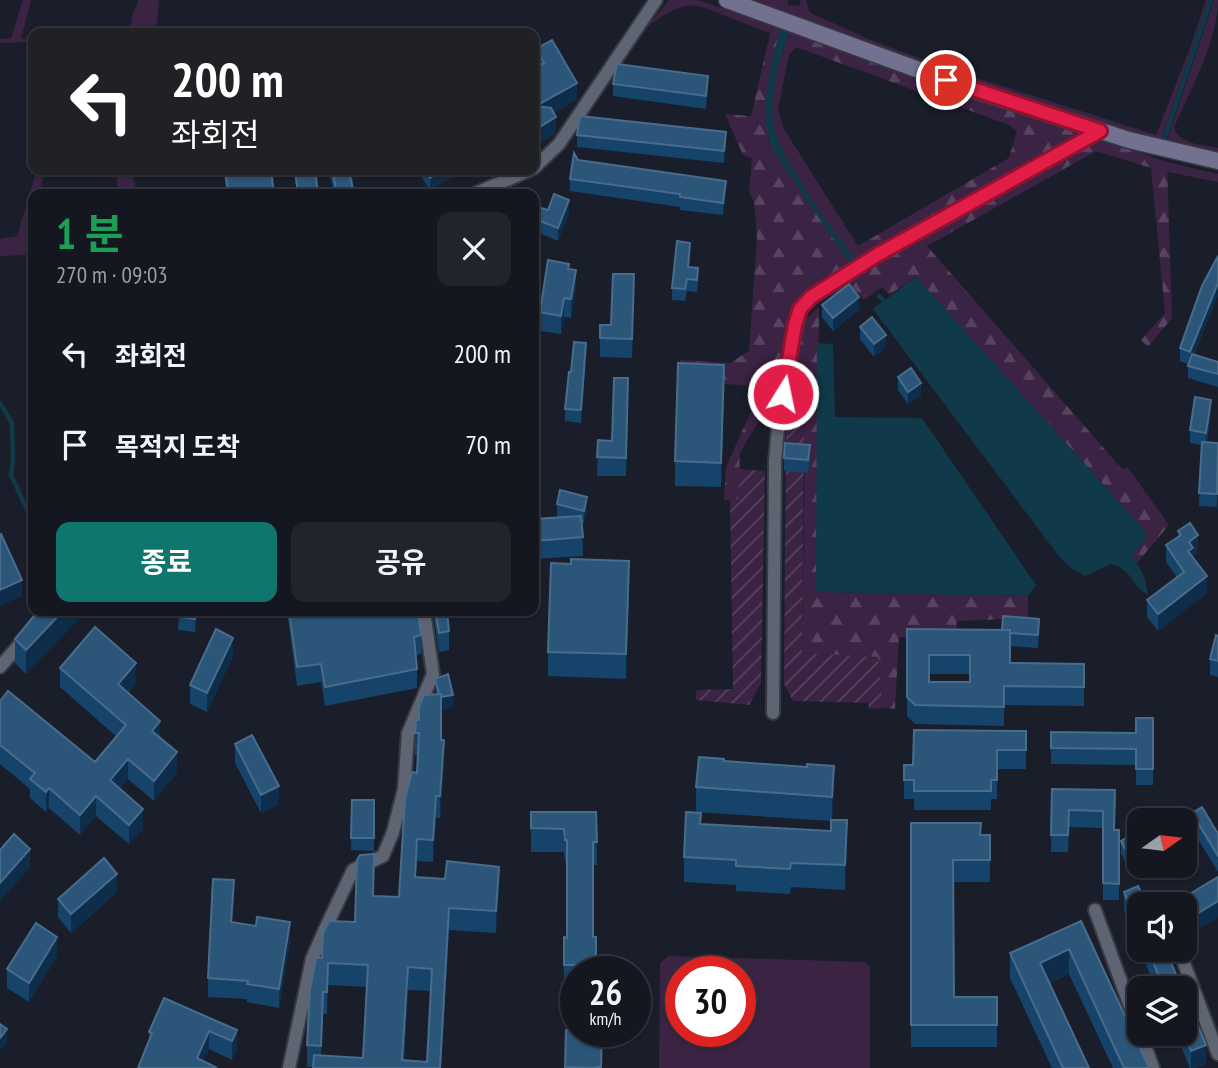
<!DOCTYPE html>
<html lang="ko">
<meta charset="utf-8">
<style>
:root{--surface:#141620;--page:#21232d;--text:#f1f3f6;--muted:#9d9fa5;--line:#33353e;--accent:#0f766e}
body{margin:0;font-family:"PT Sans Narrow","Noto Sans KR",sans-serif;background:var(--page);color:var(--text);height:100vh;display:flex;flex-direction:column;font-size:26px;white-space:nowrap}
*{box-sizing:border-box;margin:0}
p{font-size:23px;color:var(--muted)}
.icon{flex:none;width:38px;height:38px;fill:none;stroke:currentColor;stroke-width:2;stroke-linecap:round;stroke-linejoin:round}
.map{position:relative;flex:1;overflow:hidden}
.sheet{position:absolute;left:28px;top:189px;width:511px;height:427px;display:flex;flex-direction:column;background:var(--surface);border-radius:14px;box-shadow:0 2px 5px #0004,0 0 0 2px var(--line)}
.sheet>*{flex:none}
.hud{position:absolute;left:28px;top:28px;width:511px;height:147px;border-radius:14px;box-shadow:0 2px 5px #0004,0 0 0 2px var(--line);background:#202124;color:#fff;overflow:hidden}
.needle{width:46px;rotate:76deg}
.buttons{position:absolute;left:1127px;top:808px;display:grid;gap:14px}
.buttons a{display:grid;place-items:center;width:70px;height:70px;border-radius:14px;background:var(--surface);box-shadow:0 2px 5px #0004,0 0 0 2px var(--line);font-size:35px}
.speed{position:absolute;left:560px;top:956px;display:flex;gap:14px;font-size:35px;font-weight:700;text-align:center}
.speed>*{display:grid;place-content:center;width:91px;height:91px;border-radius:50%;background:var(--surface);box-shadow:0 2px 5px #0004,0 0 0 2px var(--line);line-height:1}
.speed small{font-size:18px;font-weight:400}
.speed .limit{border:10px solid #d22;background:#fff;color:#111}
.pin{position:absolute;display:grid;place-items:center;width:60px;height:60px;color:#fff;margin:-30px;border:4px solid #fff;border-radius:50%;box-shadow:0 2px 7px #0007}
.me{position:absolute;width:77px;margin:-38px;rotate:10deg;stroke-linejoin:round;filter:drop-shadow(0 0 5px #0008)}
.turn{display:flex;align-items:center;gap:24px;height:147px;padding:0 28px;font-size:32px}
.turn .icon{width:91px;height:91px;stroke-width:2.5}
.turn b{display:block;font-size:49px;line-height:60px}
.round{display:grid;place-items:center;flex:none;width:74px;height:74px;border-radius:14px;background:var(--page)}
.headline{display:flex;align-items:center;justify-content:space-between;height:119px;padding:0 28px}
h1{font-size:42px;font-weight:700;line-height:52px;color:#1e9e55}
.primary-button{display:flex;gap:14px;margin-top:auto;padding:14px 28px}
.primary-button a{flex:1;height:80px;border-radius:14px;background:var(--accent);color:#fff;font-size:28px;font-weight:700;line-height:80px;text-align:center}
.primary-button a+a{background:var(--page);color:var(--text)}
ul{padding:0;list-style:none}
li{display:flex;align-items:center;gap:21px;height:91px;padding:0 28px}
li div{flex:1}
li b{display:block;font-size:26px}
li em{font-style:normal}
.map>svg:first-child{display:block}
.grass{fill:#3b2343;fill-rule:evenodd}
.forest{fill:url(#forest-firs)}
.garden{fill:url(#garden-furrows)}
.water{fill:#103a4a}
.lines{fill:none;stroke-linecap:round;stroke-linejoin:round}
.stream{stroke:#103a4a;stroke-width:4.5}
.street-casing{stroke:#373943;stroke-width:16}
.secondary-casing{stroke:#373943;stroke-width:19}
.street{stroke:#5f6472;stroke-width:12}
.secondary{stroke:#72718f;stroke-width:16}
.wall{fill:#15436a;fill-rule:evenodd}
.shaded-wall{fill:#0d2d4a}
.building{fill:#2b5579;stroke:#486c8c;stroke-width:2;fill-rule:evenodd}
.route-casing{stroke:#92132f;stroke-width:18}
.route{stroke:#e11d48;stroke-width:12}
</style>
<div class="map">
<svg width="1218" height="1068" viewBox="0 0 1218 1068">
<defs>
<pattern id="forest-firs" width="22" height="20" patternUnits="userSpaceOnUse" patternTransform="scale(1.75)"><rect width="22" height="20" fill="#3b2343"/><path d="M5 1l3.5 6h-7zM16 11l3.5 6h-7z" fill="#57435f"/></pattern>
<pattern id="garden-furrows" width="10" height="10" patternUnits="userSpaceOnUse" patternTransform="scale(1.75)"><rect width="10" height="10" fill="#3b2343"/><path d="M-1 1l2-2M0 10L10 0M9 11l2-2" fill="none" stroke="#57435f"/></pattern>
</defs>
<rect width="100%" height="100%" fill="#1a1e2a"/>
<path class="grass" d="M23,0H31L21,39H33V42L0,43V39L11,38Z
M139,0H159L157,24L138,33H130L132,16Z
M669,0H698L772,25L770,33L699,6C678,3 662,16 646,28Z
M750,0H788V5L799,6L801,0H806L809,11L813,14L871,40L943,67L1156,135L1190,48L1206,0H1209L1161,141C1021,103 886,50 750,0Z
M1214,0H1218C1218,41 1190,90 1174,128C1180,145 1203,144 1218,148V155L1166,143Z
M783,51L789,55L778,110L784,129L865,257L858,261C837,240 777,152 773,125C770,101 775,74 783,51Z
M1167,162L1218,174V182L1167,172Z
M37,170H46L38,194H33V214L25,255L0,256V239L17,236Z
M116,170H132L136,194H118Z
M669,956L865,962L870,966V1068H659L660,963ZM681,971H740V1031H681Z"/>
<path class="forest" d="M772,25L780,28L766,103L769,141L851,265C831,277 809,287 795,305L772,417L762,415L740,453L738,500H724L726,467L753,407L755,386L680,381V360L730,363L749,351L757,238L754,202L749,192L752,158L743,155L725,114L751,116Z
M789,32L1076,133L1079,138L865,257L858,246L1009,158L1017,131L1009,125L796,47L789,55L783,51Z
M1102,140L1167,162L1172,318L1148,347L1141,340L1165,313L1151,168L1096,151L927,246L1122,469L1128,468L1169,525L1136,564L1132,554L1145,539L1146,532L916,277L889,295L882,287L864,300L852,286L840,293L821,294L1092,141Z
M819,307L816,592L1028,596V618L957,621L955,638L899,637L895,709L883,708L878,657L802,653L805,445L786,420L798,341L804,321Z"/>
<path class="garden" d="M786,420L804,424L802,653L878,657L883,708L869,709L868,703L793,701L784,684Z
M739,469L765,471L761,683L749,705L696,700V690L733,689L730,500L738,499Z"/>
<path class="water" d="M780,28L789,32C779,61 770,91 773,122C775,150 837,239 858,261L851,265L774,152C756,113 771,68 780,28Z
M916,277L1146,532L1145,539L1132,554L1144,576L1148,595C1131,587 1135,571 1111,564L1085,576L1072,569L1058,555L873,309Z
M817,343L833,344L835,417L922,418L1036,585L1028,596L816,592Z"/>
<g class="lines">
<path class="stream" d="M1164,140L1211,0
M879,296L883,300
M0,403L12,423L13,460L11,475L33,522"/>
<defs>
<path id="street" d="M534,168L559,144L656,0
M474,194L530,170
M0,667L26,637
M773,713L775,461L779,417L800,309L811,297L877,255L1100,131
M1095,910L1139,1031
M1179,950L1218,1054
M1141,1034L1153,1068
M289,1068L312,959L325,929L353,870L383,856L393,832L404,789L408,733L433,674L424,611"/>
<path id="secondary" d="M727,0L971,89L1129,140L1218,161"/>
</defs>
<use href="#street" class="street-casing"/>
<use href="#secondary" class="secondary-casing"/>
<use href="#street" class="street"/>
<use href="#secondary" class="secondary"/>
</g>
<path class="wall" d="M536,49L577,99L553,113L556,133L538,144L534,138V68L537,67Z
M613,84L708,89L706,109L613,96Z
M577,135L726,144L724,163L577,147Z
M578,160L726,194L723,215L680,210V207L570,191V179Z
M224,170H271L274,194H227Z
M294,170H315L318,194H297Z
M329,170H352L353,188H352L354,194H334Z
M417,170H463L430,190Z
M534,206L548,210L569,213L558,241L535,231Z
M690,255L689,267L698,281L697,292L687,291L685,301L672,300V288Z
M1218,256V295L1194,355L1218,362V387L1188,378V364L1180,361V348Z
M569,269L576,289L571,318L564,317L561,334L540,331V312Z
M634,293L632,358L600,357V325H611Z
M822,305L859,310L833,331L822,317Z
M860,327L886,347L874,357L860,339Z
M586,355L581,423L565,421V409Z
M898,377L921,395L908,404L898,390Z
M724,390L721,487L675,486V461Z
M628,397L626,476H597L598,440L612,441Z
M1211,412L1207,443L1218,476L1217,507L1199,506L1201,445L1190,443V430Z
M784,458H810L808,473L784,471Z
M557,504L587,510L584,523H582L583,556L534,559V519L560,518L557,517Z
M1178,531L1198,552L1193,556L1207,593L1158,631L1147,617V600L1177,577L1166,562V545L1178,537Z
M629,585L626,679L548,676V652Z
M38,611L26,674L15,663V639Z
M179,611H198L195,632L178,630Z
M287,611H418L421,635V654L416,655L417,669V688L325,706L321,682L297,686Z
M433,611H447L449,631V650L439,652Z
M907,629L1039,631L1038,648L1010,646V663L1084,664V706L1004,705V726L915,724L907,716ZM929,674H970V682H929Z
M1218,636V677L1210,675V659Z
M233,656L207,712L190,704V685Z
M60,668L136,683L128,693L160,738L177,772L154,801L128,779L119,789L143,829L129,844L96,816L80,835L49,808L46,812L30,798V789L0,764V701L95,762L117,737L60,687Z
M435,679L453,707L441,710V740L444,762L440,818H436L433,862L417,861L416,877L499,889L496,933L449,930L441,1068L307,1067V1045L322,958L355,922L374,876L373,896L399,897L417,773L418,755H415V733L419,720L436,694ZM328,985L367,987L363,1058L321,1056L323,1014H327ZM408,990L431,991L427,1062L404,1060Z
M1153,718V785H1136V765L1051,764V732L1136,733Z
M1026,731V769H997V799H991V810H914V799H904V765H913Z
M235,744L279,804L261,813L235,763Z
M724,761L834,791L832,820L847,845L845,890L791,887L790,894L736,891V885L684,882V857L701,824L831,831V821L696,812V787Z
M1052,789L1115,790L1114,830H1119V900H1103V828L1069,827L1068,852H1051Z
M352,800H374V851L351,850Z
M531,812H596L597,865H593V937H596V971H576V988H564V937L567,938V863H565L564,852H531Z
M1192,813L1218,834V872L1192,829Z
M911,823L980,835H990V882H953L954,997H997V1047H911Z
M1139,830V864L1129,869L1121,854V841Z
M1218,877V917L1198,929L1188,911V895Z
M117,892L71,933L58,917V899Z
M1124,892L1139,905V948L1124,911Z
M234,899L232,922L290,941L279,1008L247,1002V999L208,997V978Z
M1081,921L1149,1068H1113L1069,974L1050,983L1089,1068H1052L1010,978V953Z
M1140,950H1166L1182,989H1156Z
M57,956L29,1002L7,988V969Z
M237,1030V1048L232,1060L209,1049L203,1061L149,1040V1032Z
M1176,1034H1185L1206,1064L1195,1068H1190Z"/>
<path class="shaded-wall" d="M708,76V89L706,109V96Z
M577,83V99L536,123V106Z
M556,117V133L538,144V128Z
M726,132V144L724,163V151Z
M443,170H463L430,190V178Z
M726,181V194L723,215V203Z
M569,200V213L558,241V228Z
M576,270V289L571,318V299Z
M1218,283V295L1190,365V352Z
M859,297V310L833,331V318Z
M564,298V317L561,334V316Z
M886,335V347L874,357V344Z
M586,343V355L581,423V410Z
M724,365V390L721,487V463Z
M921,383V395L908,404V392Z
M1211,400V412L1206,445V433Z
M587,497V510L584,523V511Z
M1198,535V552L1193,556L1188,568L1189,542Z
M629,561V585L626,679V654Z
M1207,576V593L1158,631V614Z
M22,580V596L0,606V590Z
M63,611H87L26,674V650Z
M196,611H198L195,632V619Z
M233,638V656L207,712V693Z
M136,663V683L118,704V684Z
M453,695V707L440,710V698Z
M160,721V741L152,731Z
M444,740V762L440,818V796Z
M177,752V772L154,801V781Z
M128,759V779L110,800V780Z
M834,766V791L832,821V797Z
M279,786V804L261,813V795Z
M49,788V808L46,812V792Z
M96,796V816L80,835V815Z
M436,796V818L433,862V840Z
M143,809V829L129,844V825Z
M847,820V845L845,890V865Z
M1190,822V835L1185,838V825Z
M30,849V868L0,901V883Z
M1139,851V864L1129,869V857Z
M499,867V889L496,933V911Z
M117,874V892L71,933V914Z
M1218,901V917L1198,929V913Z
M449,908V930L441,1068H440Z
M290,922V941L279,1008V989Z
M57,937V956L29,1002V983Z
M1069,949V974L1040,987V963Z
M328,963V985L327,1014V992Z
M408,967V990L402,1068Z
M323,992V1014L321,1068V1046Z
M7,1029V1042L0,1051V1038Z
M237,1030V1048L232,1060V1041Z
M209,1031V1049L201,1068L197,1058Z
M1206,1045V1064L1195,1068H1191V1051Z"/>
<path class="building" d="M552,40L577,83L536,106L551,108L556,117L538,128L534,121V68L544,63L536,49Z
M617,64L708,76L706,96L613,84Z
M580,116L726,132L724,151L577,135Z
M574,153L578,160L726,181L723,203L680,197V194L570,179Z
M225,170H271L274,194H228Z
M295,170H315L318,194H298Z
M332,170H352L353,175L350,176L354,194H337Z
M425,170H443L430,178Z
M554,194L569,200L558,228L535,219L534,223V206L548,210Z
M677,241L690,243L688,267L698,268L697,280L687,279L685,289L672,288Z
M1218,256V283L1190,352L1180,348L1202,286Z
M548,260L569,264L568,269L576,270L571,299L564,298L561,316L540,312Z
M613,274H634L632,339L600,338V325H611Z
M849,284L859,297L833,318L822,305Z
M872,317L886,335L874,344L860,327Z
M574,342L586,343L581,410L565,409L569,372H571Z
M1192,354L1218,362V374L1188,366Z
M678,363L724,365L721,463L675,461Z
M911,368L921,383L908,392L898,377Z
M614,378H628L626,458L597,457L598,440L612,441Z
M1195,397L1211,400L1206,433L1190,430Z
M1202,442L1218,443L1217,494L1199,493Z
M785,443L810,445L808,460L784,458Z
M560,490L587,497L584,511L557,504Z
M581,516L583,537L534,541V519Z
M1190,523L1198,535L1189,542L1193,548L1188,551L1207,576L1158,614L1147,600L1184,572L1166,545L1181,535L1178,531Z
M1,534L22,580L0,590V535Z
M571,559L629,561L626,654L548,652L551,563L571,564Z
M38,611H63L26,650L15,639Z
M179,611H196L195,619L178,617Z
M289,611H418L421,635L414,637L417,669L325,687L321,664L297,667Z
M435,611H447L449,631L439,633Z
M1003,616L1039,619L1038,635L1010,633V630H1002Z
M95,627L136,663L118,684L160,721L152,731L177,752L154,781L128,759L110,780L143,809L129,825L96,796L80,815L49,788L46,792L30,779L35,773L0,745V701L8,691L95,762L126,725L60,668Z
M216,629L233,638L207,693L190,685Z
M907,629L1010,630V663L1084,664V687L1004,686V707L915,705L907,697ZM929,655H970V682H929Z
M1216,635L1218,636V661L1210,659Z
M448,674L453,695L441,697V694H439L435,679Z
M441,694V740H444L440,796H436L433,840L417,839L415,877L445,879L447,861L499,867L496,911L449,908L440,1068H313L314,1055L363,1058L368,965L328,963L327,992H323L321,1046L307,1045L310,990L316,958H322L323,933L329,921L355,922L357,860L360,855L374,854L373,896L399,897L405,799L412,772L417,773L419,733H415L416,720H419V707L424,695ZM408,967L432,969L427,1062L402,1060Z
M1136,718H1153V769H1136V749L1051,748V732L1136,733Z
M914,730L1026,731V750H997V780H991V791H914V780H904V765H913Z
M252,735L279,786L261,795L235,744Z
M699,757L724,759V761L807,767V764L834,766L832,797L696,787Z
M1052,789L1115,790L1114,830H1119V884L1103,883V811L1069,810L1068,835H1051Z
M352,800H374V838H351Z
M1181,807L1190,822L1185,825V821H1156Z
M1202,807L1218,834V856L1192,813Z
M531,812H596L597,842H593V937H596V965H564V937L567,938V840H565L564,829L531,828Z
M686,812L701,813L700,824L831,831V820H847L845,865L791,863L790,869L736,866V860L684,857Z
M911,823H981L980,835H990V860H953L954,997H997V1025H911Z
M1139,830V851L1129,857L1121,841Z
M14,834L30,849L0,883V850Z
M104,858L117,874L71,914L58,899Z
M1218,877V901L1198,913L1188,895Z
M213,879L234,880L231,922L256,926L257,917L290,922L279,989L247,984L248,981L208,978Z
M1138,886L1147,905H1139V929L1124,892Z
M1081,921L1149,1068H1124L1069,949L1040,963L1089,1068H1063L1010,953Z
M36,923L57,937L29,983L7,969Z
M1148,950H1166L1182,989H1164Z
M1185,995L1206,1045L1191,1051L1184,1034H1185Z
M164,998L237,1030L232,1041L209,1031L197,1058L217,1068H138L152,1033L149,1032Z
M0,1024L7,1029L0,1038Z
M566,1030L602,1031L601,1067H596V1068L565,1067Z"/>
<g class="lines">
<defs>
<path id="route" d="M783,394L795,325L800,309L811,297L877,255L1100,131L946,80"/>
</defs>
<use href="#route" class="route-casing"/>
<use href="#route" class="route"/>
</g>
</svg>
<div class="buttons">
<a><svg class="needle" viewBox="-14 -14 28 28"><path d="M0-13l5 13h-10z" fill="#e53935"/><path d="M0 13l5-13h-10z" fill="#9d9fa5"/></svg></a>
<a><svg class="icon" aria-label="sound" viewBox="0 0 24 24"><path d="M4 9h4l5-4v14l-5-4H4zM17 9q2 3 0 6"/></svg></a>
<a><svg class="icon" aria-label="layers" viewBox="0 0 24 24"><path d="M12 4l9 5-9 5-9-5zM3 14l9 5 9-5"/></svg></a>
</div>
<div class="speed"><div>26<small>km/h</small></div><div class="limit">30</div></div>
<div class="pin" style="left:946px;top:80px;background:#d93025"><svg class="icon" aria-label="arrive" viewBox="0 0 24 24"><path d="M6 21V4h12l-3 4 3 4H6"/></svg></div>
<svg class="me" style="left:783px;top:394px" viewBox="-20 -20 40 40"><circle r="17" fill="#e11d48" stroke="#fff" stroke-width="3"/><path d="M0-11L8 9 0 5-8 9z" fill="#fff"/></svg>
<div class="hud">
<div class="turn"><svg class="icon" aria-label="left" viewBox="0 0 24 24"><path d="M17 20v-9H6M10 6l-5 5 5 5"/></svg><div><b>200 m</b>좌회전</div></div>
</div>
<section class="sheet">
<div class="headline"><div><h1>1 분</h1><p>270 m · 09:03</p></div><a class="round"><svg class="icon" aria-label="close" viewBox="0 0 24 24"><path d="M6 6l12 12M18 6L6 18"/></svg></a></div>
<ul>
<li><svg class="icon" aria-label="left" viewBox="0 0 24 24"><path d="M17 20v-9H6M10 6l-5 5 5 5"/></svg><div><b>좌회전</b></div><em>200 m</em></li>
<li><svg class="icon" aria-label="arrive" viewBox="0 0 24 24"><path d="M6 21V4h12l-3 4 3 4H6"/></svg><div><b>목적지 도착</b></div><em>70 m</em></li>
</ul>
<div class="primary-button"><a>종료</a><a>공유</a></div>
</section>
</div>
